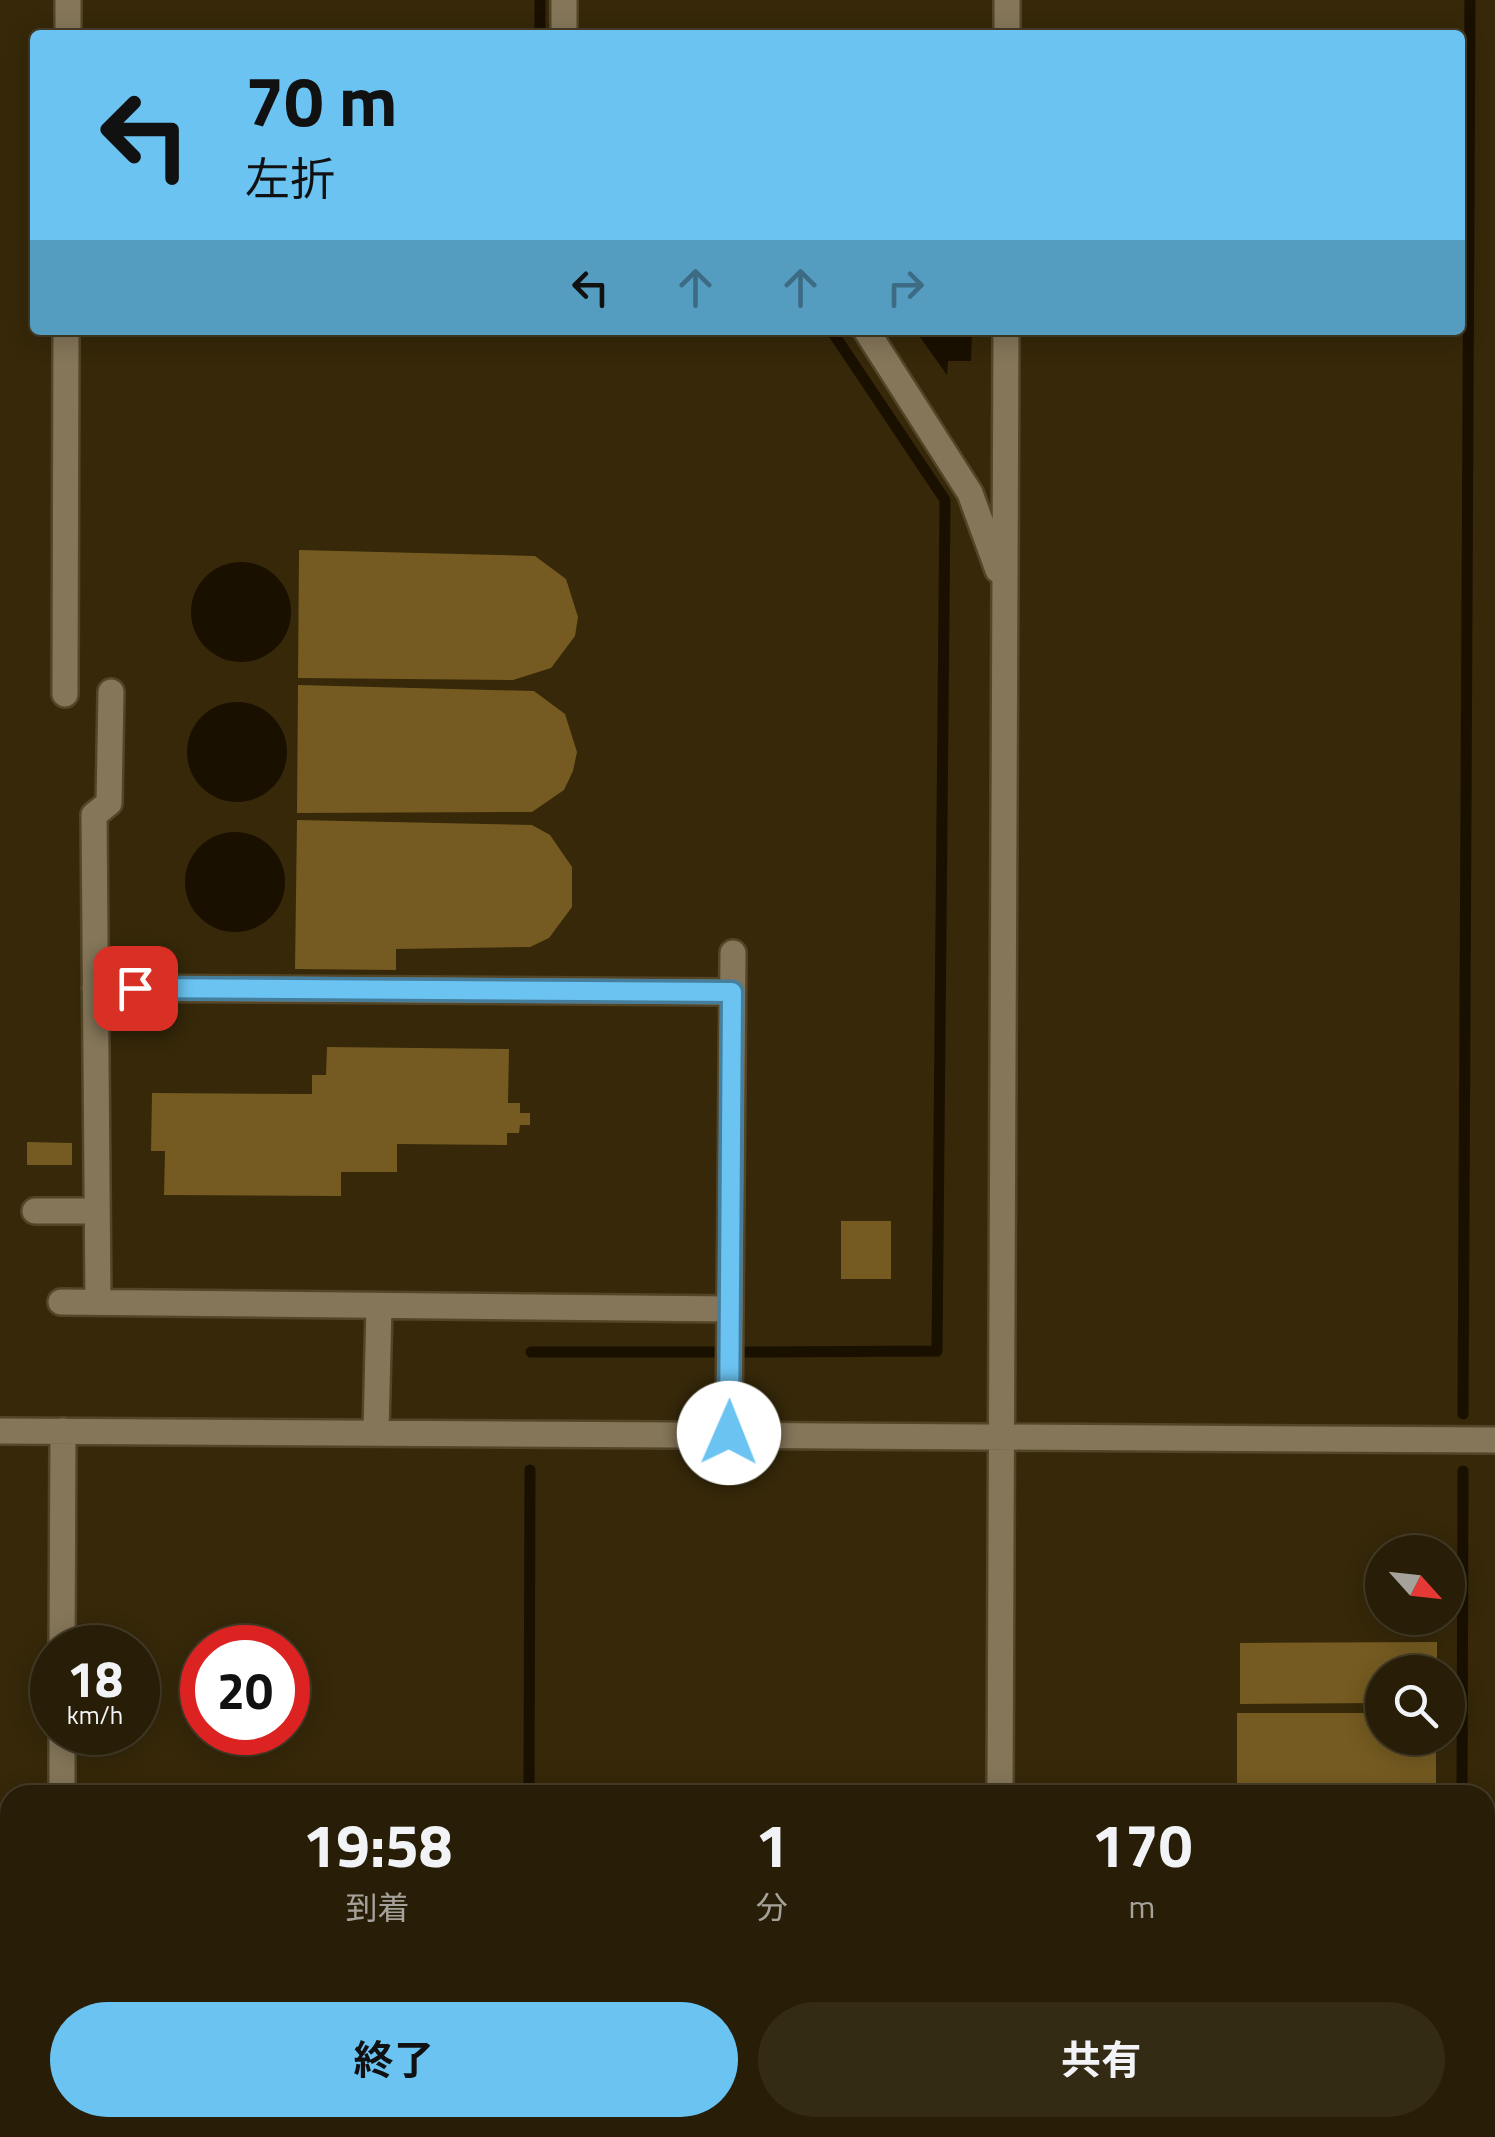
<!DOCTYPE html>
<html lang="ja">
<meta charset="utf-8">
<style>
:root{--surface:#281e07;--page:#342b15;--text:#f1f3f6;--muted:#a5a29b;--line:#443c28;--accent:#6bc3f2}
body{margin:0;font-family:"Titillium Web","Noto Sans JP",sans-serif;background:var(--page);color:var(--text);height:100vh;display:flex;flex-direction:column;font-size:38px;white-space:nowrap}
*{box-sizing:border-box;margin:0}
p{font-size:32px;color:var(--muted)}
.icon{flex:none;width:55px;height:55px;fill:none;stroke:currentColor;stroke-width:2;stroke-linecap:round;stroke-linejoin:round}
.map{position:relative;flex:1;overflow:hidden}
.sheet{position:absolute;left:0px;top:1785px;width:1495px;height:352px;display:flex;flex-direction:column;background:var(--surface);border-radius:30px 30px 0 0;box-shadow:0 5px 25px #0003,0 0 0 2px var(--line)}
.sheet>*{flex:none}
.hud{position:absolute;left:30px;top:30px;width:1435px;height:305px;border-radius:10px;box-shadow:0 5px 25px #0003,0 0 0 2px var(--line);background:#6bc3f2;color:#111;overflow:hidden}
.needle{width:65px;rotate:117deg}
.fabs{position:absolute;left:1365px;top:1535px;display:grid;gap:20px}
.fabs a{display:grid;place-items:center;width:100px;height:100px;border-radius:50%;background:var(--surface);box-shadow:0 5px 25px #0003,0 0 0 2px var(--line);font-size:50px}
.speed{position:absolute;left:30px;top:1625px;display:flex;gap:20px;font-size:50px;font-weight:700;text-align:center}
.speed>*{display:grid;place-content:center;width:130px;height:130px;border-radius:50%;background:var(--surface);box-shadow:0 5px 25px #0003,0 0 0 2px var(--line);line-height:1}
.speed small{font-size:25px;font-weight:400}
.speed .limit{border:15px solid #d22;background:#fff;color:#111}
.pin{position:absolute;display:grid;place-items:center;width:85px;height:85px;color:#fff;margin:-42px;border-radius:20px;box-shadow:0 5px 15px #0006}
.me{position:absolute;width:110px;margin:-55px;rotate:1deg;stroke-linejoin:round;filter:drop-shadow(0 0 8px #0008)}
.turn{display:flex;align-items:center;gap:35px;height:210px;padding:0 50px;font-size:45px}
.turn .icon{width:130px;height:130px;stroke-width:2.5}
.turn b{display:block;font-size:70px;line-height:85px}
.lanes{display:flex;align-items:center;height:95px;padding:0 50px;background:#0003;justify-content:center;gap:50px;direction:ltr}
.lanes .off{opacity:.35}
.eta{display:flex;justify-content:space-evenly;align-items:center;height:170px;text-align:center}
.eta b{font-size:60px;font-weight:700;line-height:70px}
.button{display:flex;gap:20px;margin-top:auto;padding:20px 50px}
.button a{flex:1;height:115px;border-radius:60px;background:var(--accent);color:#111;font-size:40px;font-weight:700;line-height:115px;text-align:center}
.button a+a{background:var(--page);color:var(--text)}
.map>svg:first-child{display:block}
.water{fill:#1a1000}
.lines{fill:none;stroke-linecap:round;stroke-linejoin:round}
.stream{stroke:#1a1000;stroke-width:11}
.building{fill:#755b21}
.minor-casing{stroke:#524528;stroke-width:30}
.major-casing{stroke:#524528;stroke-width:30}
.minor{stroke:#857659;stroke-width:25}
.major{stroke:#e1c284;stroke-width:25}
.route-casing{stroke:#467f9d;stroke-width:25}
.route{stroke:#6bc3f2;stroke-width:18}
</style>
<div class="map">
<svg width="1495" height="2137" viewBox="0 0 1495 2137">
<rect width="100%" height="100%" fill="#362809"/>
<path class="water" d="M915,330H972L971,361H948L947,375Z
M191 612a50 50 0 1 1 100 0a50 50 0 1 1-100 0Z
M187 752a50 50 0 1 1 100 0a50 50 0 1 1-100 0Z
M185 882a50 50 0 1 1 100 0a50 50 0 1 1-100 0Z"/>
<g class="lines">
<path class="stream" d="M540,35V0
M531,1352H717
M746,1352L937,1351L945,500L831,330
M1463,1414L1470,0
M529,1795L530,1470
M1462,1795L1463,1471
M1485,1939L1495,1935
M527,2137V2128
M1156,2137L1171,2128"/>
</g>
<path class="building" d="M299,550L535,556L566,579L578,617L575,636L551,668L513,680L298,678Z
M298,685L534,691L565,714L577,752L573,771L564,790L532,812L297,813Z
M297,820L532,825L550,835L572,867V907L549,938L530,947L396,949V970L295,969Z
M327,1047L509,1049L508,1103H520V1113H530V1125H520L519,1133H507V1145L397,1144V1172H341V1196L164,1195L165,1151H151L152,1093L312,1094V1075H326Z
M27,1142L72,1143V1165H27Z
M841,1221H891V1279H841Z
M1437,1642V1672H1382V1703L1240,1704V1643Z
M1237,1713H1382V1738H1436V1795H1237Z"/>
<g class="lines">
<defs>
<path id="minor" d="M564,0V35
M68,35V0
M1007,35V0
M866,330L970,493L998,570
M65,694L66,330
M95,988L732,992
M35,1211H97
M61,1302L730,1309
M98,1302L94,815L109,803L111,692
M0,1431L1495,1440
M376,1432L379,1306
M729,1433L733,953
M62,1648L63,1431
M62,1795V1732
M1000,1795L1006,330
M1485,1914L1495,1908
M61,2137V2128
M1000,2137V2128
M1111,2137L1126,2128"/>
<path id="major" d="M1485,2046L1495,2040
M1331,2137L1347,2128"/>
</defs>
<use href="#minor" class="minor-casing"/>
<use href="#major" class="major-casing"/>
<use href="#minor" class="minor"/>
<use href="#major" class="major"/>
</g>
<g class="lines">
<defs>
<path id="route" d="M135,988L732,992L729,1433"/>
</defs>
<use href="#route" class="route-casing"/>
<use href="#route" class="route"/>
</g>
</svg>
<div class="fabs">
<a><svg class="needle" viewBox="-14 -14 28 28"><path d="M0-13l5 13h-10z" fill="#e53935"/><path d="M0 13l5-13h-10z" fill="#a5a29b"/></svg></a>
<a><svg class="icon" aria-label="search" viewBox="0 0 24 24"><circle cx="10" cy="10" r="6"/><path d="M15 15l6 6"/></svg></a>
</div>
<div class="speed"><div>18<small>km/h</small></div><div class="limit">20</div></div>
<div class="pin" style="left:135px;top:988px;background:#d93025"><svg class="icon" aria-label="arrive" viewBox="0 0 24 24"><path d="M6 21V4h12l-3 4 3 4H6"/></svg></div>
<svg class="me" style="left:729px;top:1433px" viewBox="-20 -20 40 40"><circle r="19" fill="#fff"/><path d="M0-13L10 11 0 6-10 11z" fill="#6bc3f2"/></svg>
<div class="hud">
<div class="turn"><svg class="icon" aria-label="left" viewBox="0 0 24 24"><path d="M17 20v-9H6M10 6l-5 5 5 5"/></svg><div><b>70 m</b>左折</div></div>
<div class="lanes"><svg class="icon" aria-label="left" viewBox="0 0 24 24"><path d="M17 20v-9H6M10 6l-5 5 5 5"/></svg><svg class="icon off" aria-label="ahead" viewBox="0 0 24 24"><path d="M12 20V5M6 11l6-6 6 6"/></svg><svg class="icon off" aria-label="ahead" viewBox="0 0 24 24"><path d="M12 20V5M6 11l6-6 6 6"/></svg><svg class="icon off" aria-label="right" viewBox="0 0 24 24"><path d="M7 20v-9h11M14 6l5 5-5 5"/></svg></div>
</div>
<section class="sheet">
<div class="eta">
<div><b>19:58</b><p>到着</p></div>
<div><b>1</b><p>分</p></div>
<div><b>170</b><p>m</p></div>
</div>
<div class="button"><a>終了</a><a>共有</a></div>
</section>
</div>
